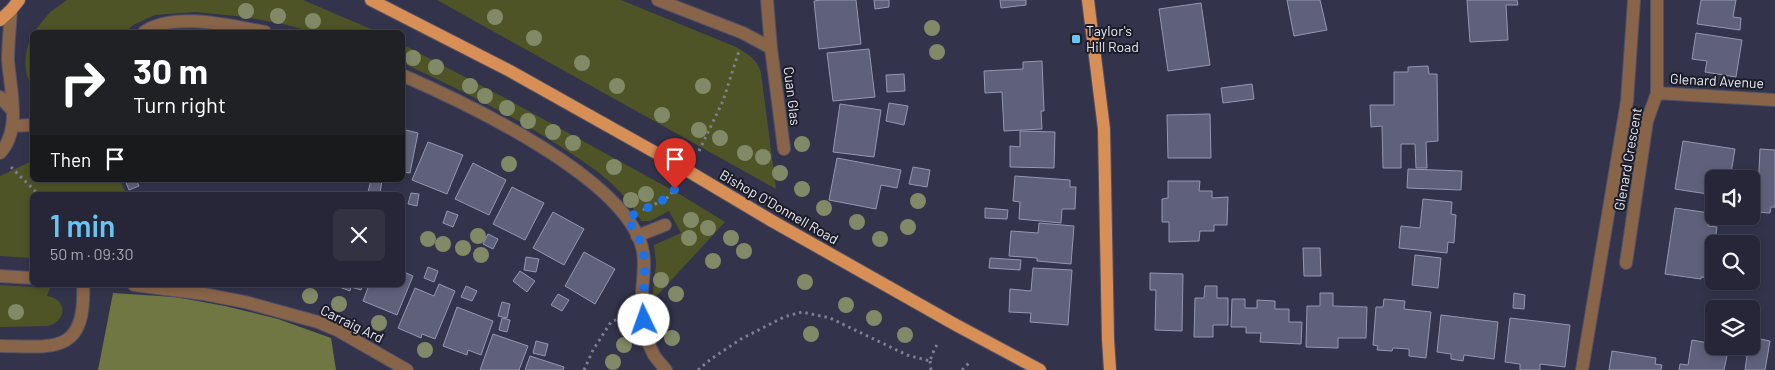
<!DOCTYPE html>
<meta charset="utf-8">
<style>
:root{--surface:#262638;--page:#323243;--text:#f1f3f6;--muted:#a4a5ae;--line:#424353;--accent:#69c4f1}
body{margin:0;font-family:Barlow,sans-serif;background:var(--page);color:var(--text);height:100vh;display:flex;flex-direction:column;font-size:19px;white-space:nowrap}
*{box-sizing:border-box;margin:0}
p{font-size:16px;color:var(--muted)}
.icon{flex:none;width:28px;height:28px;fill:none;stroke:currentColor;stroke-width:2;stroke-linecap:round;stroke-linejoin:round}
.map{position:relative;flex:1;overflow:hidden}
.side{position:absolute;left:30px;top:192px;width:375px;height:95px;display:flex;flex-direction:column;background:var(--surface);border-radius:8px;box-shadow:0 2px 8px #0003,0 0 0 1px var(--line)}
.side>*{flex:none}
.guide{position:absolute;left:30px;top:30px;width:375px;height:152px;border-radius:8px;box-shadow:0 2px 8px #0003,0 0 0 1px var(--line);background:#202124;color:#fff;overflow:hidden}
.controls{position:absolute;left:1705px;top:170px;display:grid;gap:10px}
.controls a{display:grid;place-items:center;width:55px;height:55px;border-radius:8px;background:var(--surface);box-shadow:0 2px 8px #0003,0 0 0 1px var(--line);font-size:25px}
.pin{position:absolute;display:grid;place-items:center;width:42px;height:42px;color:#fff;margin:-51px -21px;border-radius:50% 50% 50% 0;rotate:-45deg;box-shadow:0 0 5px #0007}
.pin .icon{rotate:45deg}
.me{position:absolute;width:55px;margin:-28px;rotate:357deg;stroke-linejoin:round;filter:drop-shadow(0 0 4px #0008)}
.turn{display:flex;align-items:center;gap:18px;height:105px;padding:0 20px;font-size:22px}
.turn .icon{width:65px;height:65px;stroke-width:2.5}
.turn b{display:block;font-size:35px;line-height:42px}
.then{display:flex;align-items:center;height:48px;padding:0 20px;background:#0003;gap:10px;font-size:19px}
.round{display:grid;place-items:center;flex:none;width:52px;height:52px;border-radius:8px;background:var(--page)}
.headline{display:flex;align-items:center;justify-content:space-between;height:85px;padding:0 20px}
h1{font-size:30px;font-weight:600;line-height:38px;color:var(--accent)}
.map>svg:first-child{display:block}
.green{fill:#4f5427}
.forest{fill:#707742}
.building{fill:#5f607a;stroke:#9597b2}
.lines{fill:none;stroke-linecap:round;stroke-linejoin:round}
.minor-casing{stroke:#505067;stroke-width:14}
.major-casing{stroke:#505067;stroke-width:14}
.path{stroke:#7d7e92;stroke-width:3;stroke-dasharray:2.5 4;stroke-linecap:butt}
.minor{stroke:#886449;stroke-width:12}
.major{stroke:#d88f55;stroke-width:12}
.tree{fill:#828967}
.route{stroke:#1a73e8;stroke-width:9;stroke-dasharray:0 16.2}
.poi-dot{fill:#69c4f1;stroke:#1c1c27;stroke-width:2}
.labels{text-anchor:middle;stroke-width:4;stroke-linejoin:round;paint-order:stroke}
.poi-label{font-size:14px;fill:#e7e8f7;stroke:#1c1c27;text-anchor:start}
.street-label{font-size:14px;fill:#e7e8f7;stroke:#1c1c27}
</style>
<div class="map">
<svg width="1775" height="370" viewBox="0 0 1775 370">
<rect width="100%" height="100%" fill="#33334b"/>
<path class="green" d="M67,0H303L378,32H313L287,25L246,17L195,12L155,15L133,25L125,32H34L50,12Z
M437,0H621L736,47C749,55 757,59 761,73L776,189Z
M32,35V86C22,73 25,49 32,35Z
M402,44L503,97L681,195L725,222L652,301L656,263L654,245L681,233L669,211L650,221H641C622,185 588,164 555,143C506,112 454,87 403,63Z
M32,161V180H120L127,195H32V258L0,256V176Z
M0,285L50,288L47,296C68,299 67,321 48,326L0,327Z"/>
<path class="forest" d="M113,293L175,297L225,306L278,319L331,338L336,370H98Z"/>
<path class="building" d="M821,0H856L861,44L819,49L814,1Z
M874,0H889V7L875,9Z
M1000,0H1026V5L1001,8Z
M1287,0H1320L1327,30L1294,36Z
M1467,0H1517L1518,5H1506L1508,40L1470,42Z
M1701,0H1736L1733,17L1741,18L1740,30L1697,24Z
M1201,3L1210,65L1168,71L1159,9Z
M1696,33L1742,40L1736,77L1705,72L1707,61L1692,59Z
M869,49L875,97L833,101L827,53Z
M1042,61L1044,111H1041L1042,129L1004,131L1002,92L985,93L984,71L1023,69V62Z
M1428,66L1429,74H1437L1438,141L1426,142L1427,168H1416L1415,144H1401V168H1383L1382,126L1371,127L1370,105H1394V72H1408V67Z
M904,74L905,91L887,92L886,75Z
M1252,84L1254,99L1223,103L1221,88Z
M889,103L908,106L904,125L886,121Z
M840,104L881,110L874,157L833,152Z
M1210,114L1211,158H1168L1167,115Z
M402,129L418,133L410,173L402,172Z
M1020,131L1055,132L1054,168L1010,167V146L1020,147Z
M1683,141L1735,149L1730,179H1714V195L1675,189Z
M428,142L463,155L447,194L412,180Z
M1760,149L1775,150V207H1771L1770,213L1757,212Z
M837,158L901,170L897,188L881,185L876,209L829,200Z
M473,163L506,180L489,215L455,199Z
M913,167L930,170L927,187L909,184Z
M1408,169L1462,171L1461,190L1407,188Z
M1015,176L1070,180V187H1076L1075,209H1062L1061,223L1019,219L1020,202L1013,201Z
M125,180H136L139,186L129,190Z
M371,180H382L380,194L368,192Z
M1168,181H1200L1199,191H1212V198L1228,197L1227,225H1214V231H1200L1199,241L1169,242V222H1162V199L1168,198Z
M512,187L544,203L525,240L493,224Z
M411,193L419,194L417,206L408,204Z
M1423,199L1452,202L1451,214L1456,215L1454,243L1448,242L1447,253L1399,248L1401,226L1420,228Z
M985,208L1008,210L1007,219L985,218Z
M1675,208L1710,213L1708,226L1717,227L1715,242L1711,241L1708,260H1712L1709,278L1701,277V279L1665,274Z
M447,211L458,215L453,227L443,223Z
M553,212L584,229L564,265L533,248Z
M1039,223L1074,226L1071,264L1037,261V258L1009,256L1011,231L1038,233Z
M488,234L498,239L493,249L483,244Z
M1303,248H1320L1321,276H1304Z
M584,252L615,269L595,304L565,286Z
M1415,255L1441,258L1438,288L1412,285Z
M526,257L539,259L536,272L524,270Z
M990,258L1021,260L1020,270L989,268Z
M428,267L438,271L434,282L424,278Z
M1033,268L1072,270L1068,325L1030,322L1031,313L1009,312L1010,289L1031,291Z
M402,271L413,276L397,315L363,301L369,285H402Z
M520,271L535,281L527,292L513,281Z
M1150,273L1183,274L1182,331L1155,330L1156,290H1150Z
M439,284L455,291L435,339L422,334L421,338L398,328L415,288L434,296Z
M334,285H363L361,290L351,287L350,291Z
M466,286L477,291L472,301L461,297Z
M1205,286H1217V298H1228V325H1213V337H1194L1195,298H1204Z
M1320,293H1333V306L1367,307L1366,338H1338V348L1306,347L1307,306H1320Z
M1514,293L1525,295L1524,309L1513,308Z
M558,294L569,300L562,311L551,305Z
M1232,299H1245V308H1257V300L1275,301V309H1289V322H1302L1301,344L1260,342L1261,333H1246V327H1231Z
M1384,299L1405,301L1404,309L1431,312L1426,358L1409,356V349L1393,348L1392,351L1377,350L1378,346L1373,345L1376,307H1383Z
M502,302L510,304L507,318L498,316Z
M457,307L493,321L481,355L468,350L467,355L443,346Z
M1441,315L1498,322L1494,359L1464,355L1463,361L1451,359V354L1437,352Z
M502,318L510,320L507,332L499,330Z
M1510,318L1570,325L1565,367L1540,364V370H1520V364L1505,362Z
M493,334L528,346L519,370H480Z
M1751,337L1770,341L1765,370H1745L1747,356L1737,354L1738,346H1751Z
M1692,340L1714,344V346H1729L1724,370H1679L1680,364L1688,365Z
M536,341L548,344L545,356L533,353Z
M1612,351L1656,358L1655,364L1662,365L1661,370H1609Z
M530,356L564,367L563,370H525Z"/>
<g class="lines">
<defs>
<path id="minor" d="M658,0L743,33L771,48
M767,0L771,48L784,149
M144,32C174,11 231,26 265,32
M402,75C466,103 623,177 642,247C646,262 643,277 642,292C641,313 644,337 654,355C657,360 662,365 666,370
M1657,93L1775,100
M0,97L12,110
M12,126L32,125
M0,153C22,130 10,89 8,60C8,44 10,27 11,10
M637,236L665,225
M1626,263L1647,121L1657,93V0
M0,276L32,278
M134,285L204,294L245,302L318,322L337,330L407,370
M0,346C55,347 86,354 83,285
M1582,370L1627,101L1634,0"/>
<path id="major" d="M371,0L510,71L683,168L772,221L956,325L1040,370
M1088,0L1104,129L1108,339L1110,370
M0,20L11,10L19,0"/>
</defs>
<use href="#minor" class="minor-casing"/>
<use href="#major" class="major-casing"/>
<path class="path" d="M699,151L723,101L739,51
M11,167L39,195
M643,210L667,198L675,189
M930,361L931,370
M584,370L593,350L611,322L624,316
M698,370L711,359L741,339L784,317L802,312L830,318L907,355L930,361L934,350L938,343
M962,370L969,363"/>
<use href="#minor" class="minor"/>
<use href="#major" class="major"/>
</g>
<g class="tree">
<circle cx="246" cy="11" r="8"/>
<circle cx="278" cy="16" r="8"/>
<circle cx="495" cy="17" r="8"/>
<circle cx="313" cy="21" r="8"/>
<circle cx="932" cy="28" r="8"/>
<circle cx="534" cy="38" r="8"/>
<circle cx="937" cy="52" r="8"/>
<circle cx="413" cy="58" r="8"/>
<circle cx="582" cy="63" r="8"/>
<circle cx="436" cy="67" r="8"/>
<circle cx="470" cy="86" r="8"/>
<circle cx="617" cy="86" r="8"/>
<circle cx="703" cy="86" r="8"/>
<circle cx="485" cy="96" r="8"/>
<circle cx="507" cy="108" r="8"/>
<circle cx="662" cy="115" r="8"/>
<circle cx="528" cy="121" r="8"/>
<circle cx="699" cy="130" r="8"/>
<circle cx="553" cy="132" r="8"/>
<circle cx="720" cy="138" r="8"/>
<circle cx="573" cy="143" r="8"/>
<circle cx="802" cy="144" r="8"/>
<circle cx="745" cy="153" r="8"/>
<circle cx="763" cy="157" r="8"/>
<circle cx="509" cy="164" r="8"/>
<circle cx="614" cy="167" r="8"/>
<circle cx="780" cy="173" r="8"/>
<circle cx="802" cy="189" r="8"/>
<circle cx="646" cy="194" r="8"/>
<circle cx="631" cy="200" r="8"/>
<circle cx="918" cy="201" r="8"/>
<circle cx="824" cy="208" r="8"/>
<circle cx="691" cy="220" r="8"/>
<circle cx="857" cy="222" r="8"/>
<circle cx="908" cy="227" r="8"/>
<circle cx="708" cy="228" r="8"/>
<circle cx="478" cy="236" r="8"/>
<circle cx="689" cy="238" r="8"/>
<circle cx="731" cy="238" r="8"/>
<circle cx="428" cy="239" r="8"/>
<circle cx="880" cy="239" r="8"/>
<circle cx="443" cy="244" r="8"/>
<circle cx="463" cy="248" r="8"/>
<circle cx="744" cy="251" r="8"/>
<circle cx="481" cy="255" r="8"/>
<circle cx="713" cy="261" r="8"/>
<circle cx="661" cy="280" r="8"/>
<circle cx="805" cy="282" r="8"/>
<circle cx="676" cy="294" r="8"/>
<circle cx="310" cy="296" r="8"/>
<circle cx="339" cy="304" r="8"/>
<circle cx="846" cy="305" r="8"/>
<circle cx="16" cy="312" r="8"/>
<circle cx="662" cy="318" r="8"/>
<circle cx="874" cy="318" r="8"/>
<circle cx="379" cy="323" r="8"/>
<circle cx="811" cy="334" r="8"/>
<circle cx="905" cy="335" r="8"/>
<circle cx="672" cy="338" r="8"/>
<circle cx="624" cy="345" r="8"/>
<circle cx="425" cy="350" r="8"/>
<circle cx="613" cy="362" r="8"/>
</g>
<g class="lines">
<path class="route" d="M644,320C641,296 648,268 642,246C639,236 632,227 627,218L667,198L675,189"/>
</g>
<rect class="poi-dot" x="1071" y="34" width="10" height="10" rx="2.5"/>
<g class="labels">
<g class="poi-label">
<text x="1086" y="36">Taylor's<tspan x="1086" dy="16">Hill Road</tspan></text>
</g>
<g class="street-label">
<text transform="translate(1717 81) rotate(3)" y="5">Glenard Avenue</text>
<text transform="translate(792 96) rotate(83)" y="5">Cuan Glas</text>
<text transform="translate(1628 159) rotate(-80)" y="5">Glenard Crescent</text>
<text transform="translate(779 207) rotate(30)" y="5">Bishop O'Donnell Road</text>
<text transform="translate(352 324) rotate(26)" y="5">Carraig Ard</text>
</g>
</g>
</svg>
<div class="controls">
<a><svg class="icon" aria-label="sound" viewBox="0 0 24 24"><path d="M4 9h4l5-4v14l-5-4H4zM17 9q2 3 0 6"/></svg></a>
<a><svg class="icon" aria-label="search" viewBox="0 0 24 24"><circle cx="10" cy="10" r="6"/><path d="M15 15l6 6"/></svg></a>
<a><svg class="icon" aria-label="layers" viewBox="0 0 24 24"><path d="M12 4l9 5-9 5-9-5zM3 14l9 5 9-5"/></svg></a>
</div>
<div class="pin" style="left:675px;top:189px;background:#d93025"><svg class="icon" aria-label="arrive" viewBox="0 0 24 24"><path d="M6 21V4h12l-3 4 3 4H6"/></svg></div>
<svg class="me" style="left:644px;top:320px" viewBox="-20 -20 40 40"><circle r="19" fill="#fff"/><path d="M0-13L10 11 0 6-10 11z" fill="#1a73e8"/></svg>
<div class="guide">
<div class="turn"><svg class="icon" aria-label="right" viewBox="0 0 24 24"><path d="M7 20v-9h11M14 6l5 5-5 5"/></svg><div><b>30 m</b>Turn right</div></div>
<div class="then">Then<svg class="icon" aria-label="arrive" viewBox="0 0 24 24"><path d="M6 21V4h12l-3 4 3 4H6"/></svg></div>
</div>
<section class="side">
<div class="headline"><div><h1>1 min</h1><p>50 m · 09:30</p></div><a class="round"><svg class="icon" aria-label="close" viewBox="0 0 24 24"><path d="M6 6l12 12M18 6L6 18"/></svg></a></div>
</section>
</div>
